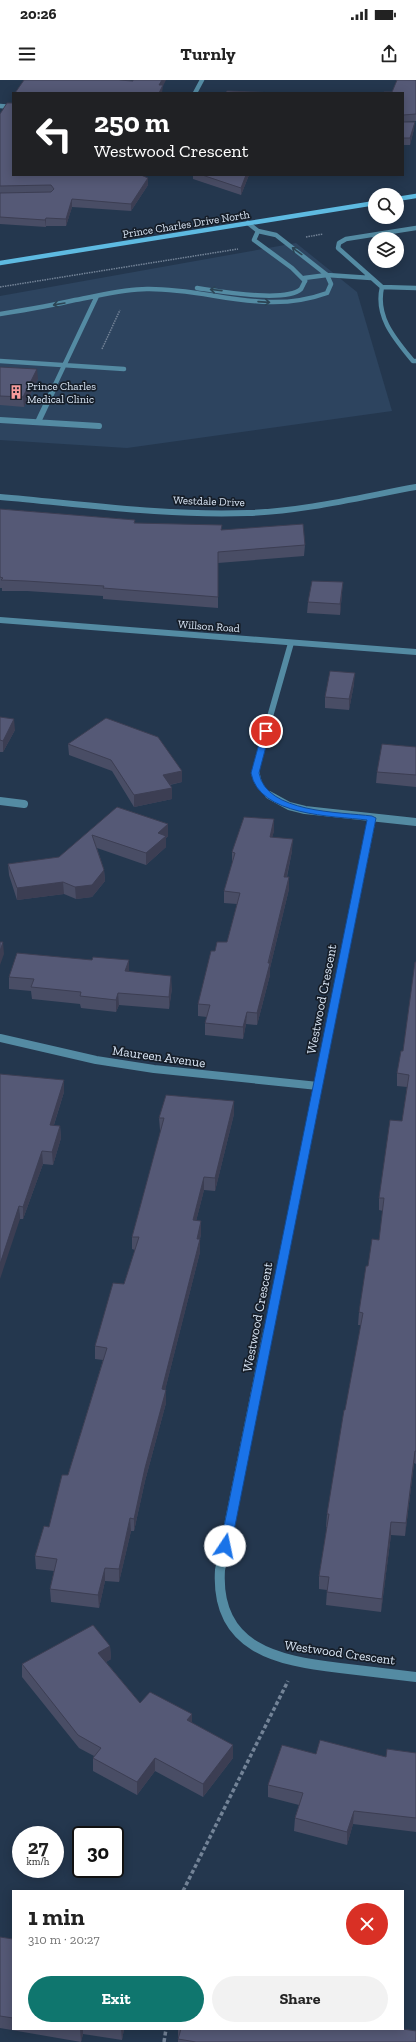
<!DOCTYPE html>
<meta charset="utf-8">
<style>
:root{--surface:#fff;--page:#f2f2f2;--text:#222;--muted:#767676;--accent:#0f766e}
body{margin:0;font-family:"Zilla Slab",serif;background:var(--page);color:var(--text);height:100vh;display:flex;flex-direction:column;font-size:15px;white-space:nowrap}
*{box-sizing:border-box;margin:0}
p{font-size:13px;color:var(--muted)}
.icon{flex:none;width:22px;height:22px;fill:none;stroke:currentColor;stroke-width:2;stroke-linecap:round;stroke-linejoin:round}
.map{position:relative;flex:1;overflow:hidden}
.details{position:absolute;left:12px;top:1810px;width:392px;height:140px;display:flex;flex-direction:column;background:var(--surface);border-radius:0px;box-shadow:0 2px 10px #0003}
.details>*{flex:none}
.banner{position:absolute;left:12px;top:12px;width:392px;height:84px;border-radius:0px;box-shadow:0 2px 10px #0003;background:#202124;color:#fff;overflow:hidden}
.buttons{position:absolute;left:368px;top:108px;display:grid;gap:8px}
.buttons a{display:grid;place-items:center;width:36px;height:36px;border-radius:50%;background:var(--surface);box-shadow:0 2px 10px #0003;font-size:20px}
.speed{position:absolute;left:12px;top:1746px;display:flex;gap:8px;font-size:20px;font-weight:700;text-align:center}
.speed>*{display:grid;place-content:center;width:52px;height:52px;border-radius:50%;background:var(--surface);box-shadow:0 2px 10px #0003;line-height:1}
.speed small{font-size:10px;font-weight:400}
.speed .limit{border:2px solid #111;border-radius:6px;background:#fff;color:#111}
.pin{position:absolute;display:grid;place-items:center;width:34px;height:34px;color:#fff;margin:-17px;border:2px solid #fff;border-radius:50%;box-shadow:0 1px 4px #0007}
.me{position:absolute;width:44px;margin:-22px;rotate:11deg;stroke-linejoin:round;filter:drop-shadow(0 0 3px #0008)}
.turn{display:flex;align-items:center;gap:14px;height:84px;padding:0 16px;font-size:18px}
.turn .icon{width:52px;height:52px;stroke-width:2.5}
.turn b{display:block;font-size:28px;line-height:34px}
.round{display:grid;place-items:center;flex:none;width:42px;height:42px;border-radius:21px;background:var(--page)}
.overview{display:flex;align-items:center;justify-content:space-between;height:68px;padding:0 16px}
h1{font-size:24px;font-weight:800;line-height:30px}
.action{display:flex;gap:8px;margin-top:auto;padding:8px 16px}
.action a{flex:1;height:46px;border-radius:24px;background:var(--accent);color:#fff;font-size:16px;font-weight:800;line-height:46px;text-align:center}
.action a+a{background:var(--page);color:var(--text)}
.status{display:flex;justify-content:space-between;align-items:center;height:28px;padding:0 20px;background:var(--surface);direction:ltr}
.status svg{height:11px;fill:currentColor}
header{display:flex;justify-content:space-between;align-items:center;height:52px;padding:0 16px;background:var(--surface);font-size:18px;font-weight:800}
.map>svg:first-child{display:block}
.built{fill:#2d445f}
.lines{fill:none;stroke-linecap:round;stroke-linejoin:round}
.path-far1{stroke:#738397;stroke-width:1.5;stroke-dasharray:1.5 1;stroke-linecap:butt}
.path{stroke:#738397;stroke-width:3.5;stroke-dasharray:4 2.5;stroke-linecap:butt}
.service-far1{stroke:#548ba3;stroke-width:4.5}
.service{stroke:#548ba3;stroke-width:6}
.minor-far3{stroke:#548ba3;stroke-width:4.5}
.minor-far2{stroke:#548ba3;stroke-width:6}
.minor-far1{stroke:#548ba3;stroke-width:8}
.minor{stroke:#548ba3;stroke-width:10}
.tertiary{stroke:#548ba3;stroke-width:6}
.secondary{stroke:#5ebae1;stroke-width:4.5}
.wall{fill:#494d65}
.shaded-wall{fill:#3c3e53}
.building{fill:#555976;stroke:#3c3e53}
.oneway{stroke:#2c4454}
.route{fill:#1a73e8;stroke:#114b97}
.labels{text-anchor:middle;stroke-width:3.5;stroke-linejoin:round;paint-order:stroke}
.far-street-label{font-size:11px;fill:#dae6f5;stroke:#161e29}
.far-poi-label{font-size:11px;fill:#dae6f5;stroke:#161e29;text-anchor:start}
.street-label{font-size:13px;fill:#dae6f5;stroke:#161e29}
</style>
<div class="status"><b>20:26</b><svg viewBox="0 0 49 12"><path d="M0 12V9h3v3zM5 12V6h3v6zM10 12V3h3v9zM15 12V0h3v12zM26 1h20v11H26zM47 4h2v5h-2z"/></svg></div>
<header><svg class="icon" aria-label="menu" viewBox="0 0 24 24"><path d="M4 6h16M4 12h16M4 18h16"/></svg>Turnly<svg class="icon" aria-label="share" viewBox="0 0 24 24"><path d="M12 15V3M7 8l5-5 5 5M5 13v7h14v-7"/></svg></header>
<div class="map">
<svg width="416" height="1962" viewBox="0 0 416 1962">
<rect width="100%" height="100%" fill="#24374e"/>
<path class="built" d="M296,163L357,212L392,331L127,368L0,360V216Z"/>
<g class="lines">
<path class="path-far1" d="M306,157L323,154
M0,207L238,169
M102,269L120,230"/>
<path class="path" d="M183,1811L288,1601
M164,1962L166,1949"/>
<path class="service-far1" d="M197,208C218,211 285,223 301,209C302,207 304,203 305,201
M0,234C25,230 50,226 75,220C98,216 123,209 147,209C210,208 264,236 327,213L331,204L327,195
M0,281L124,289
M53,309L97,216"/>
<path class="service" d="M0,340L99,346
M38,342L54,308"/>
<path class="minor-far3" d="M195,13L202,0
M0,26L13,27
M248,143L258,151L276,155L327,195
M416,148L346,159L339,163L338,168L382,207C375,237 395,259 413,281H416
M258,151L254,160L292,188L305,201
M304,198L327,195L371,198
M382,207L416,208"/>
<path class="minor-far2" d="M0,417C82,424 165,436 248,433C305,431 361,417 416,407
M270,716C259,708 257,699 256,686L291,563"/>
<path class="minor-far1" d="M269,715L289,726L305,730L416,742
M0,721L24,724
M0,958L96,980L154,989L318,1006
M268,1253L372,738"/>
<path class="minor" d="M268,1252L220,1490C215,1568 277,1581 340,1588C365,1591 391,1594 416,1597"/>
<path class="tertiary" d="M0,540L416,572"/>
<path class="secondary" d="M397,119L416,116
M0,183L375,123"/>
</g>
<path class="wall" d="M416,0V41L403,42V13L392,12Z
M12,16H13V95L148,98V105L131,131L72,127L66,146H46V147L0,144V34L13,23Z
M403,42L414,49L410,65H403Z
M193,95H249L241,115L193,99Z
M0,287L38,299L24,327L0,325Z
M0,429L135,440V443L222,450L305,465L304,476L218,483V528L103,519V516L27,511H2V508H0Z
M342,513L340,535L307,533L308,522Z
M354,604L349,630L325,628V617Z
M0,637L15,650L3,672H0Z
M68,664L182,691V702L170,705L172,719L134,727L112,691L69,675Z
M416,667V707L376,703L377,692Z
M117,727L168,744V756L166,758V767L146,785L97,768L104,790L105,801L92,817L76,819L64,814L17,820L9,795L8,784L59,777Z
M274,739V751L272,757L292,771L287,797H289V809L270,888V895L257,945L246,944L243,959L205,955V943L207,937L198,936V924L215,871L227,862L237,824L224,823V811L232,784V772Z
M92,880H129V892L172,908L169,929L119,925L116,932L81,928L80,924L32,919L31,911L9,909V897Z
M416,882V1384L414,1383L405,1456L391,1455L381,1532L326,1525L327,1510L319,1509V1496L327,1447H326L327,1434L361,1245H358L359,1232L368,1186L379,1160L383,1131L379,1130V1118L402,1041L407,1007L397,1006V993L403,971Z
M0,994L64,1012L54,1045L60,1046L61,1058L53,1085L43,1084L23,1139H20Z
M234,1034L215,1111L204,1110L196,1141H201V1154L200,1159V1172L165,1310L166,1323L145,1401L134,1451H131L119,1502L105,1501L99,1528L51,1522L50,1509L54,1491L36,1489L35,1476L49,1447L68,1395L103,1280L95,1279V1266L124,1204L135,1170L132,1169V1157L161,1050H160L159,1038Z
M110,1566L111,1579L106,1582L140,1623L192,1634V1643L233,1678L203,1717L155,1691L137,1715L93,1691V1678L94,1676L79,1668L22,1597V1584Z
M416,1673V1752L353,1744L347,1765L294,1751L295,1738L299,1725L268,1717V1705L316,1674L386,1677Z
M0,1857L13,1859V1949H124L122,1960L83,1954L81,1962L0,1948Z
M178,1949H403L416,1962H178Z"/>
<path class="shaded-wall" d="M162,0H166L163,6L162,13H159V5Z
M415,42L414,49L410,65V58Z
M246,95H249L241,115V108Z
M148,98V105L131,131V124Z
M72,119V127L66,146V139Z
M46,138V147L45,140Z
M37,289L38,299L24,327L23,317Z
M343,502L340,535V524Z
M355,593L354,604L349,630V619Z
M14,639L15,650L3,672V661Z
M182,691V702L163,706V695Z
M172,708V719L134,727V715Z
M274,739V751L269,769L270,757Z
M168,744V756L166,758V767L146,785V773L158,753Z
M293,759L292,771L284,809V797Z
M104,790L105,801L92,817L76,819L75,807Z
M289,797V809L270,888V895L257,945V933Z
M63,802L64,814L17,820V808Z
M3,862L4,874L0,885V871Z
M129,880V892L125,891Z
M171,896L172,908L169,929V917Z
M118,913L119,925L116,932V920Z
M247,932L246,944L243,959V947Z
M64,1000V1012L50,1057V1045Z
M234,1021V1034L215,1111V1098Z
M60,1046L61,1058L53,1085L52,1072Z
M42,1071L43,1084L23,1139V1127Z
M204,1097V1110L193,1153V1140Z
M19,1126L20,1139L0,1199V1184Z
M201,1141V1154L197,1171V1159Z
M200,1159V1172L162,1322V1309Z
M166,1310V1323L145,1401L134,1451V1439L145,1388Z
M415,1371L414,1383L405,1456L406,1443Z
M130,1438L131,1451L119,1502V1489Z
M391,1442V1455L381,1532L382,1519Z
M105,1488V1501L99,1528L98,1515Z
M110,1566L111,1579L99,1586L98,1573Z
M192,1634V1647L187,1640Z
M233,1665V1678L203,1717V1704Z
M155,1678V1691L137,1715V1702Z
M354,1731L353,1744L347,1765V1752Z
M80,1949H83V1954L81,1962Z
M121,1949H124L122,1960Z"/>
<path class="building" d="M24,0H119L133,1V0H162L159,5H163L159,13H15Z
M397,0H416V34L403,35V13H384V12H392Z
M227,11L277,13H226Z
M7,23H13V95H141L148,98L131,124L72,119L66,139L46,138L45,140L0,137V113L51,112L54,109L51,105L0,106V34Z
M403,42H415L410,58H403Z
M202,95H246L241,108Z
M0,287L37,289L23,317L0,316Z
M0,429L135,440L134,443L222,445L221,450L303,444L305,465L218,472V517L103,508L104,506L26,501L1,500L3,498L0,497Z
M312,501L343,502L340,524L308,522Z
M330,591L355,593L349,619L325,617Z
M0,637L14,639L3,661L0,660Z
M106,638L158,657L182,691L163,695L172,708L134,715L111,680L68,664Z
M382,664L416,667V695L377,692Z
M117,727L168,744L158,753L166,756L146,773L92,755L104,790L92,805L75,807L63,802L17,808L8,784L59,777Z
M244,737L274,739L270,757L293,759L284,797H289L268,883H270L257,933L247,932L243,947L205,943L210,925L198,924L211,871H215L217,862H227L240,813L224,811L235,773L232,772Z
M0,862H3L0,871Z
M17,873L92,880L93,877L129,880L125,891L171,896L169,917L118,913L116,920L80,916L81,912L31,907L34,899L9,897Z
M415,882H416V1371H415L406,1443L391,1442L382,1519L327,1512L329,1497L319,1496L329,1434H327L344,1330H345L363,1233L359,1232L366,1186H368L372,1159L379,1160L384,1118H379L390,1040L402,1041L409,995L397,993L401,971H403Z
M0,994L64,1000L50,1045L60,1046L52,1072L42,1071L23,1127L19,1126L0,1184Z
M166,1015L234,1021L215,1098L204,1097L193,1140L201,1141L197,1159H200L162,1309L166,1310L145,1388L134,1439L130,1438L119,1489L105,1488L98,1515L50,1509L57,1479L35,1476L44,1446L49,1447L62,1395H68L107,1268L95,1266L113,1203L124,1204L139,1157H132L164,1038H159Z
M93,1545L110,1566L98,1573L140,1623L150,1612L192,1634L187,1640L233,1665L203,1704L155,1678L137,1702L93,1678L101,1668L78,1655L22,1584Z
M320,1660L386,1677L387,1669L416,1673V1738L354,1731L347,1752L295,1738L303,1713L268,1705L282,1665L316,1674Z
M0,1857L13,1859V1938L0,1936Z
M181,1949H403L416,1951V1962H196L178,1959Z"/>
<defs><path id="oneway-shaft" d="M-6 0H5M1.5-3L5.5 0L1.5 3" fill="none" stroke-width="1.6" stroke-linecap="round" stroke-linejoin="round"/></defs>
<g class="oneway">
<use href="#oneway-shaft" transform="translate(297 171) rotate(-144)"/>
<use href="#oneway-shaft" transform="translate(216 210) rotate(-174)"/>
<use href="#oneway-shaft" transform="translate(264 222) rotate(4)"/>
<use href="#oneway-shaft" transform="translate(59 224) rotate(170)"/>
</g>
<path class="route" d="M263,649L270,651L259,693C266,733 340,732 372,736L376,738L231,1466L229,1469H221L220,1466L367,740C333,736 259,736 251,693Z"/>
<defs>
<symbol id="building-bare" viewBox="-9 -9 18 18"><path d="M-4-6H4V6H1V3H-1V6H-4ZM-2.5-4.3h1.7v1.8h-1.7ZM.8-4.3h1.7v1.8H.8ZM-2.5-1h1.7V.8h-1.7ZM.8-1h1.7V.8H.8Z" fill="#f59b9b" stroke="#161e29" stroke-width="2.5" paint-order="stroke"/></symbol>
</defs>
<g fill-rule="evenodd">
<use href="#building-bare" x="6" y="302" width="20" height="20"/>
</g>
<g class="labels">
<g class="far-street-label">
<text transform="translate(186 144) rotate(-9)" y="4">Prince Charles Drive North</text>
<text transform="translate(209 421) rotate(2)" y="4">Westdale Drive</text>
<text transform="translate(209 546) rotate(4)" y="4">Willson Road</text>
</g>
<g class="far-poi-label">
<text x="27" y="310">Prince Charles<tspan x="27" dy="13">Medical Clinic</tspan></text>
</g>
<g class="street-label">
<text transform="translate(321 919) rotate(-79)" y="5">Westwood Crescent</text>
<text transform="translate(159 976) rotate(8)" y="5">Maureen Avenue</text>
<text transform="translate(257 1237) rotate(-79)" y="5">Westwood Crescent</text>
<text transform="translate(340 1572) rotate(8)" y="5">Westwood Crescent</text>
</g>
</g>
</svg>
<div class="buttons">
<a><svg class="icon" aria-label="search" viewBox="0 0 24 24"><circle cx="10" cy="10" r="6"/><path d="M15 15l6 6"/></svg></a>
<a><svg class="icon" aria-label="layers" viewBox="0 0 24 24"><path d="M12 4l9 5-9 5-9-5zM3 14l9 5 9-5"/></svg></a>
</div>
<div class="speed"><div>27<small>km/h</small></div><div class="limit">30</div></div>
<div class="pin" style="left:266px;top:651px;background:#d93025"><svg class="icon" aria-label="arrive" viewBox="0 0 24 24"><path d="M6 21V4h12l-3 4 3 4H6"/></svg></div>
<svg class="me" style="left:225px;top:1466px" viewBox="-20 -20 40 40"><circle r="19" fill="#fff"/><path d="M0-13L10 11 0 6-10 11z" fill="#1a73e8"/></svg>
<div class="banner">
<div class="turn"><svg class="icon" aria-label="left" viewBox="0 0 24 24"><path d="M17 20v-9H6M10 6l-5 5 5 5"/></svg><div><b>250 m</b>Westwood Crescent</div></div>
</div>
<section class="details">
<div class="overview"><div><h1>1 min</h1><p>310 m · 20:27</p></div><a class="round" style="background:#d93025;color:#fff"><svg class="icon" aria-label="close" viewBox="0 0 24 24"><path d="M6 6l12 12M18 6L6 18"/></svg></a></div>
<div class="action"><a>Exit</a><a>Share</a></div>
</section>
</div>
